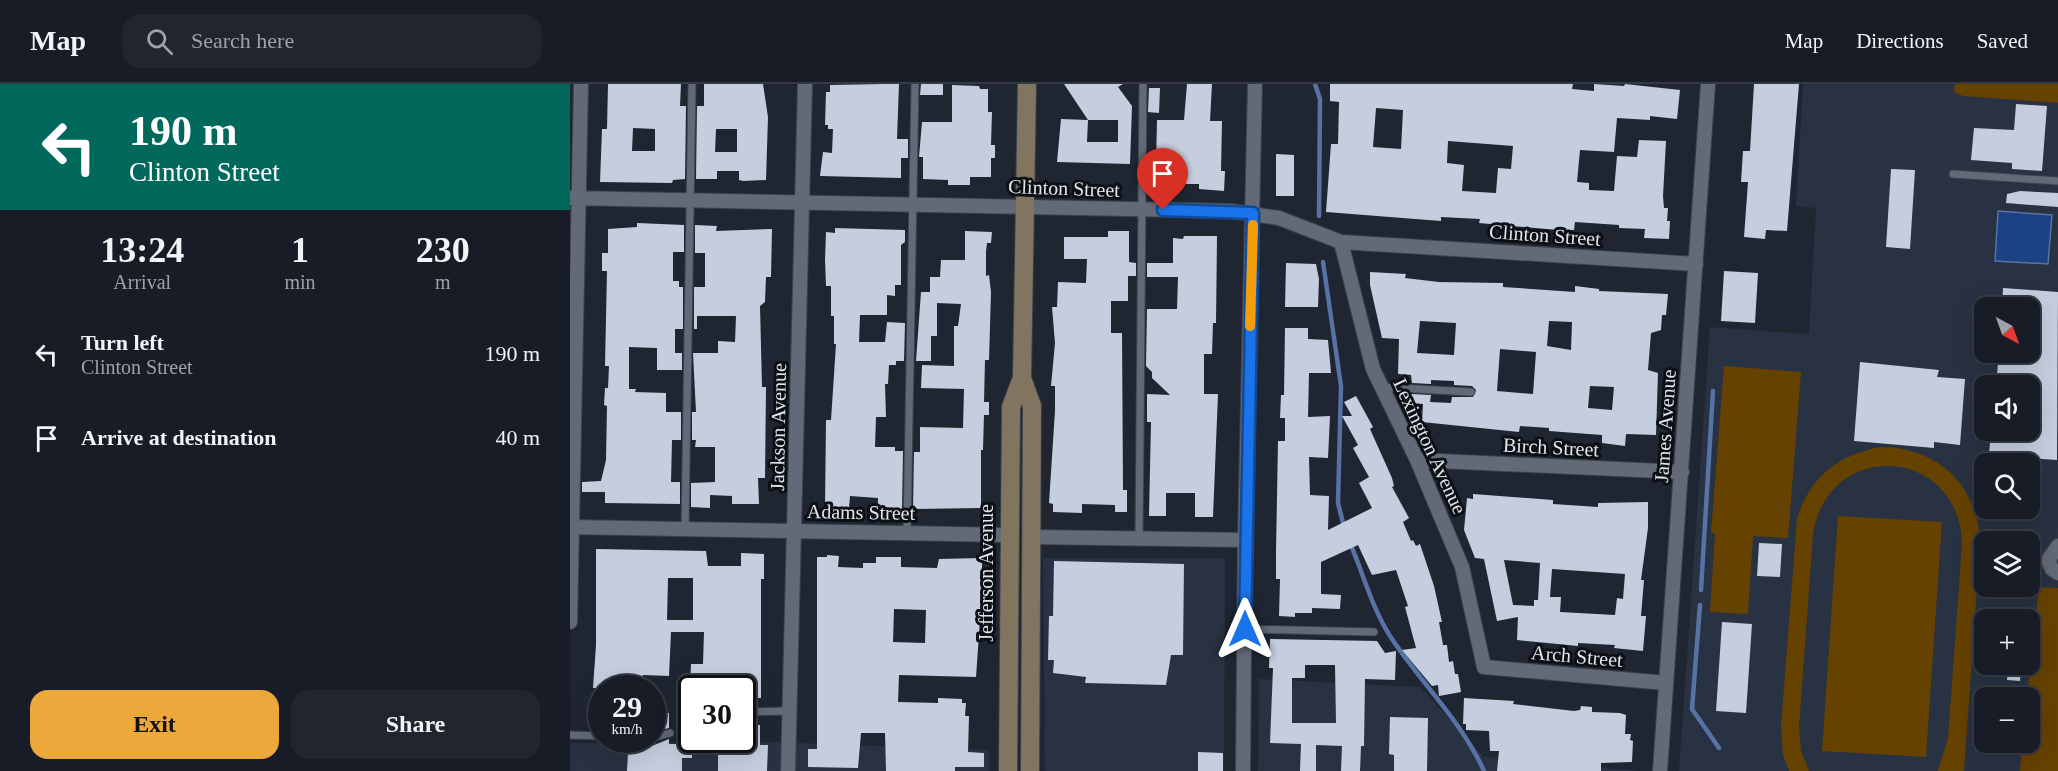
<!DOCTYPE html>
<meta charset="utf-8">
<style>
:root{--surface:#171c26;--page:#20252e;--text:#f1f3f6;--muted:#9ea1a7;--line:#363a43;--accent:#eda83b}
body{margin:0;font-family:Georgia,serif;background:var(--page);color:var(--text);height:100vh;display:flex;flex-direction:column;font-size:22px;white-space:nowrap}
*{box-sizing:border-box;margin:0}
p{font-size:20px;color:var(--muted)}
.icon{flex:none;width:33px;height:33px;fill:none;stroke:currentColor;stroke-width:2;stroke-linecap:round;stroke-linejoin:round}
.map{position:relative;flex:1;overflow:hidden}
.side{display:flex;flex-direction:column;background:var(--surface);width:570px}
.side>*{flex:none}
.top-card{background:#00695c;color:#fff;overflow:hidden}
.needle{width:39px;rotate:139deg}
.fabs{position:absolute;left:1404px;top:213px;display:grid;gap:12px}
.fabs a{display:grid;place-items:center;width:66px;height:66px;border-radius:12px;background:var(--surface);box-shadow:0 6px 24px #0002,0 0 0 2px var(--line);font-size:30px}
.speed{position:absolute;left:18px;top:591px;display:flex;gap:12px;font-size:30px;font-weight:700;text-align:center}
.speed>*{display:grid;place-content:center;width:78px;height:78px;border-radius:50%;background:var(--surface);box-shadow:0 6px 24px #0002,0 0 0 2px var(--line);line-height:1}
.speed small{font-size:15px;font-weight:400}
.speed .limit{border:3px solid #111;border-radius:9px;background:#fff;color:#111}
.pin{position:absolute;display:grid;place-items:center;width:51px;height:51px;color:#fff;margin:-62px -26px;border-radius:50% 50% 50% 0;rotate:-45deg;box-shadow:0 0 6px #0007}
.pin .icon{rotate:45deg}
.me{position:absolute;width:66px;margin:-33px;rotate:0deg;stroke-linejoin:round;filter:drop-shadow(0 0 4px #0008)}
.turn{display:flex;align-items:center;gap:21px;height:126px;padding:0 30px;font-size:27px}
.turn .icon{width:78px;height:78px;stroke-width:2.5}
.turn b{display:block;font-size:42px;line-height:51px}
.eta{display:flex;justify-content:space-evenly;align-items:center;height:102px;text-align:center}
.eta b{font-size:36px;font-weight:700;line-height:42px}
.action{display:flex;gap:12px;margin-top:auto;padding:12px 30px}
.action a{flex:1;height:69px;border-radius:18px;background:var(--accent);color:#111;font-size:24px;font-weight:700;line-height:69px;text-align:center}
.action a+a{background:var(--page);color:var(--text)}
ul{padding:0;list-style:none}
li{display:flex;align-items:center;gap:18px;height:84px;padding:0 30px}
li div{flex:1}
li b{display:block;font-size:22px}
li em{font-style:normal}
header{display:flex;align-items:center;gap:36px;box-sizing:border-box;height:84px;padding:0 30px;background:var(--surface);border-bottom:2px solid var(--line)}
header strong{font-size:28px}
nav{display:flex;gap:33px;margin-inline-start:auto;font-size:21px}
.search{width:420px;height:54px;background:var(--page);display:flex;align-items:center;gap:15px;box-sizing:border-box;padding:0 21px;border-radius:18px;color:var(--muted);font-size:22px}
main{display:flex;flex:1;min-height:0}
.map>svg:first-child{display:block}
.built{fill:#283242;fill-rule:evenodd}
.green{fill:#664200}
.water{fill:#1c4185;stroke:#5772a4;stroke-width:1.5}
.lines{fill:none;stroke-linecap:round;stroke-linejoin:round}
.stream{stroke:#5772a4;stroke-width:4.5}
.building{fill:#c5cede;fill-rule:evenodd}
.lane-casing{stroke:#3d434c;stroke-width:9}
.street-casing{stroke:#3d434c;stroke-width:16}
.secondary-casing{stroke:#3d434c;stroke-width:20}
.lane{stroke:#626a77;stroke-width:7}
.street{stroke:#626a77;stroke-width:14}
.secondary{stroke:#82755f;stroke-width:18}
.route-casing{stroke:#114b97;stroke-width:15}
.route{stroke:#1a73e8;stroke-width:10}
.slow{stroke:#f59e0b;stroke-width:10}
.labels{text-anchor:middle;stroke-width:6;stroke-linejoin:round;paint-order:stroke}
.street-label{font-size:20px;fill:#e1e6ee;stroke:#0c0f14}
</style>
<header>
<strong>Map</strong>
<div class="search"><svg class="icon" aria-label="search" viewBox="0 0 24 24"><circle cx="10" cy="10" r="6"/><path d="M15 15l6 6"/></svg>Search here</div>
<nav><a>Map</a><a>Directions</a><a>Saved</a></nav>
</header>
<main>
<section class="side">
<div class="top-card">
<div class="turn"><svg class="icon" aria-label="left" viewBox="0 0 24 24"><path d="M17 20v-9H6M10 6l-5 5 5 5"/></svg><div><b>190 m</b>Clinton Street</div></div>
</div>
<div class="eta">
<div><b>13:24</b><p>Arrival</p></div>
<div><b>1</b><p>min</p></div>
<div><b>230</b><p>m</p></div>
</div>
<ul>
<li><svg class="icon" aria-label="left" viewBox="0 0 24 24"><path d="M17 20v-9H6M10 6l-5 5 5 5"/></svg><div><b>Turn left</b><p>Clinton Street</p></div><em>190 m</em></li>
<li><svg class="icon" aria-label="arrive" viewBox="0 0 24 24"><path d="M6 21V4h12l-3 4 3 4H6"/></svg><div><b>Arrive at destination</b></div><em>40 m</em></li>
</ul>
<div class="action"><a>Exit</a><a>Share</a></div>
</section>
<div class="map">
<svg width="1488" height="687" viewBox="0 0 1488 687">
<rect width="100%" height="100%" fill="#1f2632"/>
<path class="built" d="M1233,0H1488V687H1109L1140,243L1239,250L1246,124L1226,122ZM1414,224H1460V268H1414ZM1414,302H1460V346H1414ZM1414,380H1460V424H1414ZM1414,458H1460V502H1414ZM1414,536H1460V580H1414ZM1414,614H1460V658H1414Z
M473,474H655L654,687H475Z
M689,595L850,603L914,673L1068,687H688Z
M204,658L419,666V687H0V659Z"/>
<path class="green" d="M1385,0H1488V19L1393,12L1384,8Z
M1154,282L1231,288L1218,454L1183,452L1178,530L1140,528L1145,450L1141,449Z
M1310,363C1369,363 1410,403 1410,462L1394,687H1368L1378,654L1392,461C1391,362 1257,353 1243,451L1229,643L1231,667L1239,687H1219L1213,671L1211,642L1227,435C1239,394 1268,371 1310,363Z
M1268,432L1372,438L1356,673L1252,667Z
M1469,503L1488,504V687H1450L1452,659L1460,658V614L1457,613Z"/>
<path class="water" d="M1428,127L1482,131L1478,180L1425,177Z"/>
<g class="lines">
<path class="stream" d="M745,0L750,15L749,132
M753,178L771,302L768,419L774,443
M780,459C793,489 802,524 820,552C850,598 891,636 914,687
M1131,506L1143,307
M1130,521L1122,625L1149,664"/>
</g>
<path class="building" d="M38,0H111L110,22H116L115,95L103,96L102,99L30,98L32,45H37ZM63,44L85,45V67H62Z
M134,0H193L198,33L196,96L173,97L169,96V87H147V95H126L127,22H134ZM146,45H167V68H145Z
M315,0H329L327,55H338V74H331V94L250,92L253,68L262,69L263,45H258V41H255L256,8H260V1Z
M351,0H373V11H350Z
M494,0H553L548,3L562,22L560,80L487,78L491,35L518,36ZM518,36H548V58H517Z
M617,0H642L640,37H652L651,87H655L654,107L629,105V100H602V105H578V83H586L587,36H614Z
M760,0H1003L1002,5L1024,7V0L1054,2L1055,0L1110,6L1107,35L1080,32V36L1047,34L1044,68L1010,66L1007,98L1019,99V106L1044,107L1047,72L1067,73L1069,56L1096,57L1093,112L1094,124H1098L1097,137H1100L1099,155L1074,154L1075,145L1049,144V141L1005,138L1004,146H988L909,139L910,135L871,133V137L756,128L761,60H768L769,18L760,17ZM806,24L833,26L831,65L803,63ZM878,57L943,62L941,85L928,84L926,109L892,107L894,81L877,79Z
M1184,0H1229L1217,147L1196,146L1195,155L1174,153L1178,98H1171L1173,67H1180Z
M382,1L409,2L410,5H418V28H422L421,61H425V74H421V93H400V101H378V96L353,95V73H349L352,38H382Z
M579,4H590L589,29L578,28Z
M1446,20L1477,22L1472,87L1442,85V79L1401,76L1404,44L1444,46Z
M706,70L724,71V112H706Z
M1321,85L1345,86L1340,165L1316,163Z
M1450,107L1488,109V123L1436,119L1437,110Z
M67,139L114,141V168H103V197H109V203H113V245H105V269H112V286H87V264L59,263V305H66L65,308L96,309V328H111V356H102L101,398H110V420L35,419V408H12V398L31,397L36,376L37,322L34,321L35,304H38L39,282H35L37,187H32V169H38V145L67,143Z
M125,141L147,142L146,147L202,145L201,193H196L195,218L190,222L192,303H196L195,394H188L189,420H162V412L140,411V424L121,423V399L145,398V363H125L126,356H122V328H126L123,269H148V257L165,258L166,232H127V245H124V203H135V169H125Z
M265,144L335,146V158L331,161V201H325V212L317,211V231H290L289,258H315L317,238L335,239L334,277H326V281H319L318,300H315L316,333H306L305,363H325V367H333L332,425H308V414L280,412L279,424H255L256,336H261L266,260H264V232H261V202H256L255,176L256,148L265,149Z
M395,147L422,148L421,159H417L416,167V192L419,191L421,208L419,276H415L414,318H419V331H414L413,366H411V424L343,425L344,368H350V343L393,344L394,305L351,304L352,281L384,282V242H388L391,220L367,219V252H361V277H346L351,208H360V193H370L371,176H395Z
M538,147H559V178L566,179V192H558V217H541V249H552L553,406H557V428H545V421L512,420V429L483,428V420L479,419L485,327V302H481L485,259L482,223H487L488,198L516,199L517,175H494V153H538Z
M614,152H647L646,239H643L642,270H634V310H648L643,433H625V409H596V432H579L581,338H577V310L600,311L582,294V288L576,282L577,225H607L608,193H577V179H603V154L613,155Z
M716,179L746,180L749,195L748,223H715Z
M1154,187L1188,189L1185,239L1151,237Z
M800,188L836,190L835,194L869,198L933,199V203L976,206L1005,208V202L1029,205V207L1098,210L1096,231H1092L1091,246L1081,249L1078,286L1088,289L1086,351L1056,350L1055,362L1032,359V351L979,347V344L950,342L949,348L852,338L853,320L840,319L841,310L861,311L860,318L881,319L882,313H903L906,306L902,302L884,301V297L861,296V300L842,299L841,291L828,290L829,255L812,254L800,201ZM850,237L886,239L884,271L847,269ZM979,237L1002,238L1001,266L977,262ZM930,265L966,268L963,310L927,307ZM1020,302L1044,303L1042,326L1018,324Z
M1433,204L1488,208L1487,376L1419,371L1421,346H1460V302H1426L1429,268H1460V224H1432Z
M715,244H738V255L758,256L761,289H739L738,333L760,332L758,374L739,373L740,411L759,412L758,446L802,424L789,399L799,393L783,364L788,361L772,332H782L774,318L786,312L803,343L800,345L822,394L824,402L822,403L839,434L833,438L841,457L843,456L846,462L850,460L864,502L872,538H869L873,561H877L879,578L883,577L885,590H888L891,608L869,612L868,601L862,602L832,566L846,564L835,523L838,522L826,486L802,491L788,461L751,478V510L771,511L770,525L742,524V529H725V533L709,532L710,495H706V469L708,357H715V334H710L711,311H714Z
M1290,278L1369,286L1367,293L1395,295L1390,361L1364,358V364L1284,357Z
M903,410L983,416V420L1028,423V419L1078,418V444L1071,496H1074L1071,532H1076L1073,567L1044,564L1045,561L1008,559V562L947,556L948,533L927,537L914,475L905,474L894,446L897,414L903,415ZM934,476L970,479L968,516H964V522L943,521ZM982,485L1055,490L1053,515L1047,514L1045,531L990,528L991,513H980Z
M1189,459L1212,460L1210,493L1187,492Z
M26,465L136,467L138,482H171V469L194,470V495H191V614H172V604H120L121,580H133L134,548H101L99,592L73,591V604H23L26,561ZM98,494H123V536H97Z
M257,471L269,472L268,483L293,484V479H306V473H331V483L367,484L369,475L412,474V503H417L416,522H411L406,593L329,591L328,618L368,619V614L392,615V619H396L395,632H399L398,668L414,669V683H385V687H316L315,649H291L288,684L238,683V665H247V473H257ZM324,525L356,526L355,559L323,558Z
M484,477L614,480L613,571H601L596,601L515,599L516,593L483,589L484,576H478L479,532H483Z
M1152,538L1182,540L1176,629L1146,627Z
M700,555L807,557L815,569L826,567L825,596L795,595L794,662H791L790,687H771L772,662L746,661V687H730L731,660L700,659L703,584H699ZM735,581H765L766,639H722V594H735Z
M1438,580H1451L1450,597L1437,596Z
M894,614L944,617L943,620L1004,627L1010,626L1011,622L1022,623V628L1050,629L1056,631L1055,650H1061L1060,656L1063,657L1062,678L1031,679V687H927L929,667H920L919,647L896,646V640H893Z
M82,628L99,629V644L82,648Z
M820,633L858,634L857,687H824V671L819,670Z
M172,641H190V661H198L197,687H148V667H153V660H157V656H172Z
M99,655V660H122V674H112V687H57L58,669H67V661L82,662Z
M628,668L653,669V687H628Z"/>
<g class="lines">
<defs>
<path id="lane" d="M1383,90L1488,97
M811,303L901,308
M115,444L122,0
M337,448L345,0
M569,455L573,0
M675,545L804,548
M172,628L220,627
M0,651L32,652
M82,654L100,649"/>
<path id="street" d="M0,114L660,127L709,134L771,158L1126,180
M771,158L803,285L847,376L892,483L914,583L1096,599
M847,376L1112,388
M0,443L438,451
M463,453L675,456
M1488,462L1478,476L1482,485L1488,489
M0,538L11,0
M218,687L235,0
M673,687L675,456L685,0
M1090,687L1138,0"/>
<path id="secondary" d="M452,294L462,322L460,687
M438,687L441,323L452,294L457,0"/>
</defs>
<use href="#lane" class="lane-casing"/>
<use href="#street" class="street-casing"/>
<use href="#secondary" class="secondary-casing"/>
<use href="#lane" class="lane"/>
<use href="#street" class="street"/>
<use href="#secondary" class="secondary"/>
</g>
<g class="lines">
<defs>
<path id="route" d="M593,126L683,129L675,545"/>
</defs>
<use href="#route" class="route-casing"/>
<use href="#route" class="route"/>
<path class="slow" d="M680,242L683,141"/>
</g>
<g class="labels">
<g class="street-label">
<text transform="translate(494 104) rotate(2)" y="7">Clinton Street</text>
<text transform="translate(975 151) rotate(4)" y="7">Clinton Street</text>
<text transform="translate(1095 342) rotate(-86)" y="7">James Avenue</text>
<text transform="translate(208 343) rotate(-89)" y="7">Jackson Avenue</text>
<text transform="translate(860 362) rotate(65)" y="7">Lexington Avenue</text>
<text transform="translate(981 363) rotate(3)" y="7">Birch Street</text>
<text transform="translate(291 428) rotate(1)" y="7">Adams Street</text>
<text transform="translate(416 489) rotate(-90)" y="7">Jefferson Avenue</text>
<text transform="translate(1007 572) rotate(5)" y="7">Arch Street</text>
</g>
</g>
</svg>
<div class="fabs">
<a><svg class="needle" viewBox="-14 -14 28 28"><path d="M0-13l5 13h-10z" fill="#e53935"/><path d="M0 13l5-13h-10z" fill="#9ea1a7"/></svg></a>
<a><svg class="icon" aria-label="sound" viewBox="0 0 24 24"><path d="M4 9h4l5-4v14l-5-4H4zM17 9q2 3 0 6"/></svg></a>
<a><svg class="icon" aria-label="search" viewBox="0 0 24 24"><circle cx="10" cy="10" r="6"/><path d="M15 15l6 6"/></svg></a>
<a><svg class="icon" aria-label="layers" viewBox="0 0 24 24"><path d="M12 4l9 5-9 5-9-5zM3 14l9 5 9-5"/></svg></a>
<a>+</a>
<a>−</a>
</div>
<div class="speed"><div>29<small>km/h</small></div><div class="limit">30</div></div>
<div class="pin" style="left:593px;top:126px;background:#d93025"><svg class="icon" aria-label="arrive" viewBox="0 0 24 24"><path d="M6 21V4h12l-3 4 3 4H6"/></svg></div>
<svg class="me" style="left:675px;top:545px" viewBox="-20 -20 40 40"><path d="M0-17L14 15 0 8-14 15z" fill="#1a73e8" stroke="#fff" stroke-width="4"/></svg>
</div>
</main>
